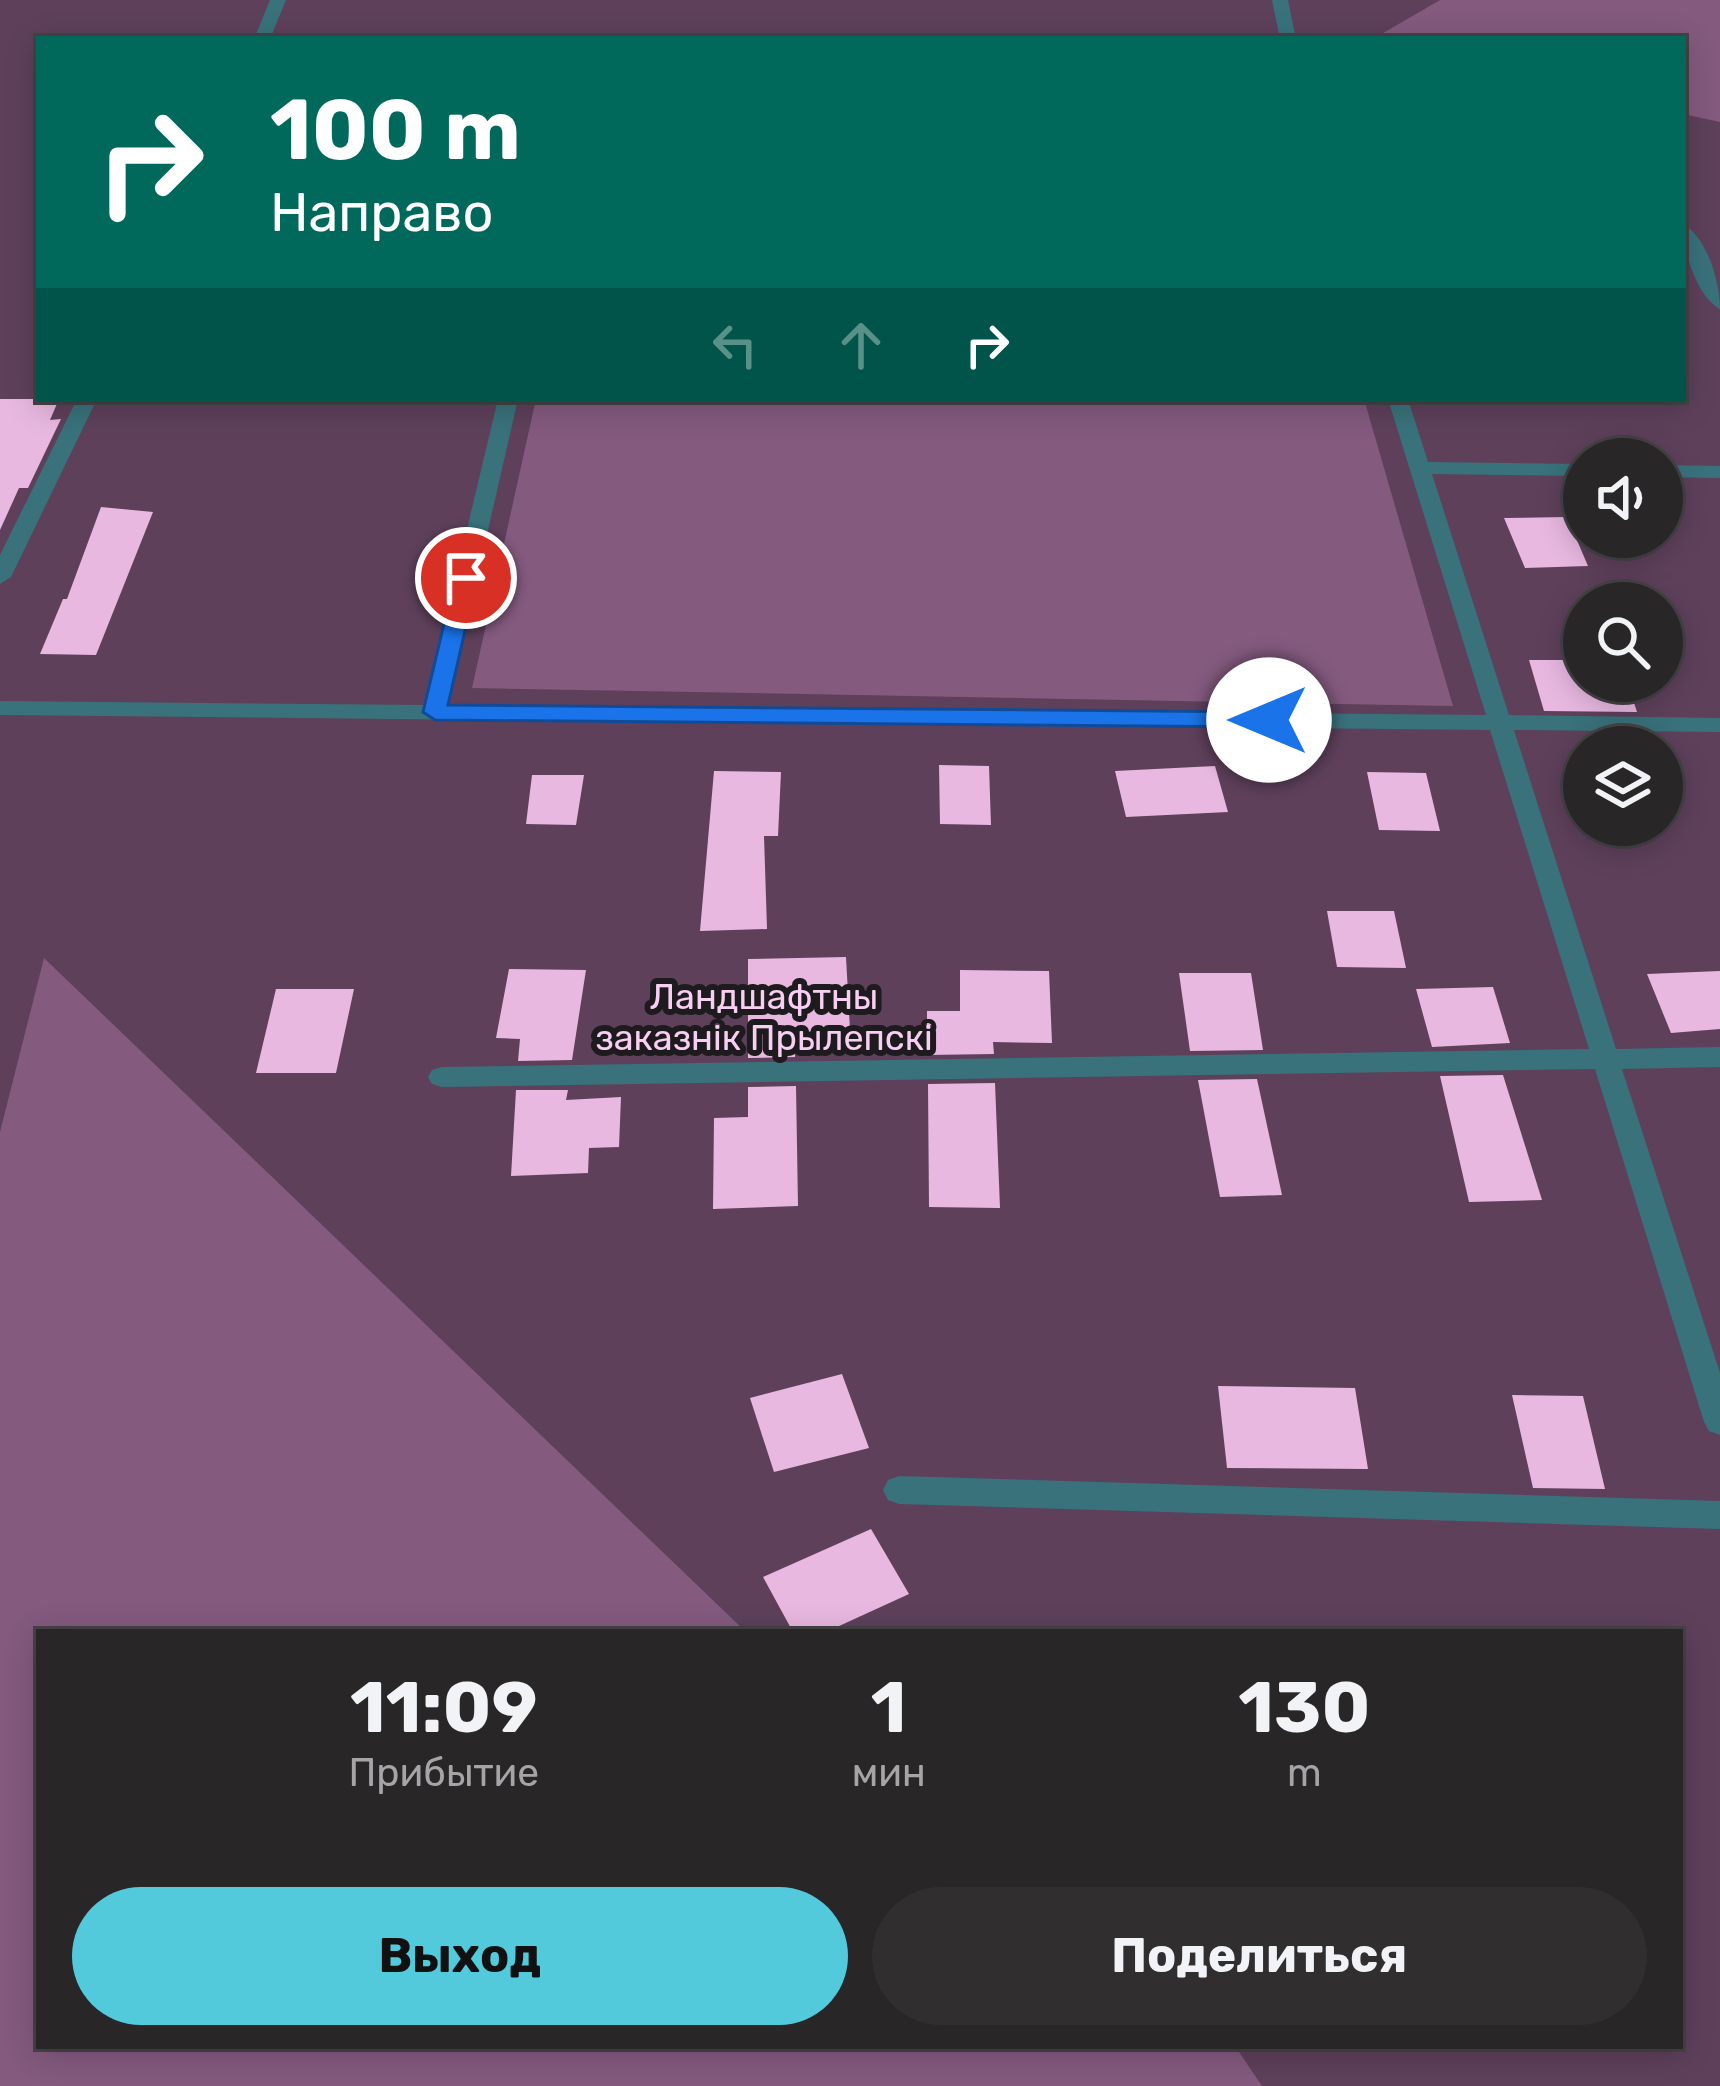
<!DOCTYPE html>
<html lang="ru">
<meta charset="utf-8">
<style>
:root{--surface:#292628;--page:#312e30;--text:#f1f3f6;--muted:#a5a5a8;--line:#454345;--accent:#53cadc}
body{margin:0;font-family:Rubik,sans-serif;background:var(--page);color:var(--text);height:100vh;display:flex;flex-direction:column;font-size:45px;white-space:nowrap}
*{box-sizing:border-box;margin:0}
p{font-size:39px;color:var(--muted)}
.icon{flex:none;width:66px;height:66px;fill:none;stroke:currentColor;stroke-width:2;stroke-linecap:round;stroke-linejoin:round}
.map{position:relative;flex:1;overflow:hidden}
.side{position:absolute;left:36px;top:1629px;width:1647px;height:420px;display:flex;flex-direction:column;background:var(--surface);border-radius:0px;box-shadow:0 6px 30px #0003,0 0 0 3px var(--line)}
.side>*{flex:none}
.hud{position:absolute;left:36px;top:36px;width:1650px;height:366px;border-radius:0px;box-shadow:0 6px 30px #0003,0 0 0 3px var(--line);background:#00695c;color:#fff;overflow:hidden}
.controls{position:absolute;left:1563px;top:438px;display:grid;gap:24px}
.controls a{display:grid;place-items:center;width:120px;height:120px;border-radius:50%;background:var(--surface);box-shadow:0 6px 30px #0003,0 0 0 3px var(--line);font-size:60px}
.pin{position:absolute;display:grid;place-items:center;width:102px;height:102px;color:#fff;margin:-51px;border:6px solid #fff;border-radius:50%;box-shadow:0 3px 12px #0007}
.me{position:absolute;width:132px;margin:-66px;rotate:270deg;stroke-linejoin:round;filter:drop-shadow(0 0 9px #0008)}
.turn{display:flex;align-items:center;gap:42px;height:252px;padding:0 36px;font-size:54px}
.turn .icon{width:156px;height:156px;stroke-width:2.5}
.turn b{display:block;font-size:84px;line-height:102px}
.lanes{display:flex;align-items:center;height:114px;padding:0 36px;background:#0003;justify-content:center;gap:60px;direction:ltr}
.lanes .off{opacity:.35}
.eta{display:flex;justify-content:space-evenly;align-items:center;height:204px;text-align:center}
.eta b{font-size:72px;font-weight:700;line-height:84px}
.cta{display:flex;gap:24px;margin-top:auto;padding:24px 36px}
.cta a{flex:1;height:138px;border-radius:72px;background:var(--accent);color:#111;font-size:48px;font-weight:700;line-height:138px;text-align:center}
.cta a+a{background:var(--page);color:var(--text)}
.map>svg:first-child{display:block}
.green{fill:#5e405b;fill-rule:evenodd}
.forest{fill:#845a7f}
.building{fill:#e8b8e1}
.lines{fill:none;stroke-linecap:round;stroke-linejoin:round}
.lane{fill:#39727b;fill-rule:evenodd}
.route{fill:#1a73e8;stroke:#114b97;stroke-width:3}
.labels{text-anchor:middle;stroke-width:12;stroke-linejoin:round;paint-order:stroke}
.park-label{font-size:36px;fill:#f8cff2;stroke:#1d1b1d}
</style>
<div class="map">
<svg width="1720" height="2086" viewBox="0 0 1720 2086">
<rect width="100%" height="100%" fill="#373236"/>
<path class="green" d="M0,0H1720V2086H0ZM39,39H1683V399H39ZM1584,459H1662V537H1584ZM1584,603H1662V681H1584ZM1584,747H1662V825H1584ZM39,1632H1680V2046H39Z"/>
<path class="forest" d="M1440,0H1720V122L1683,114V39H1373Z
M536,399H1364L1453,706L472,688Z
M44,958L746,1632H39V2046H1235L1262,2086H0V1132Z"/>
<path class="building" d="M0,399H59L50,420L61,419L28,488H19L0,530Z
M101,507L153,512L96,655L40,654L63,599H67Z
M1567,517L1588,566L1525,568L1504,518Z
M1529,660H1584V681H1627L1637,712L1544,711Z
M939,765L989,766L991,825L940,824Z
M1215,766L1228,812L1126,817L1115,771Z
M714,771L781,772L778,836H764L767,929L700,931Z
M1367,772L1426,773L1440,831L1379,830Z
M532,775H584L576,825L526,824Z
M1327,911H1394L1406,968L1337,967Z
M846,957L851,1048L795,1049V1057L748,1058V959Z
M509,969L586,970L572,1060L518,1061L520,1039L496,1038Z
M960,970L1049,971L1052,1043L993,1042L994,1054L927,1055V1011H960Z
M1720,971V1029L1671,1033L1647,974Z
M1179,973H1251L1263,1050L1190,1051Z
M1493,987L1510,1043L1432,1047L1416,989Z
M276,989H354L336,1073H256Z
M1503,1075L1542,1200L1469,1202L1440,1076Z
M1257,1079L1282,1195L1220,1197L1198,1080Z
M995,1083L1000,1208L929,1207L928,1084Z
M796,1086L798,1206L713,1209L714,1118L748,1117V1087Z
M516,1090H568L566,1100L621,1097L619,1147L589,1148L588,1173L511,1176Z
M842,1374L869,1448L774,1472L750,1398Z
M1218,1386L1355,1388L1368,1469L1227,1468Z
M1512,1395L1583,1396L1605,1489L1533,1488Z
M871,1529L909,1594L826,1632H793L763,1577Z"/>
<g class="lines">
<path class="lane" d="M270,0H286L270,39H254Z
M1272,0H1288L1296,39H1280Z
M1683,224C1707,237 1720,282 1720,309C1696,296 1683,250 1683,224Z
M77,399H97L11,577L0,584V555Z
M498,399H518L448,705L1486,715L1388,399H1408L1428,462L1584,464V476L1432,474L1509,715L1720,718V732L1514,730L1616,1049L1720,1047V1067L1622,1069L1720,1373V1435L1709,1431L1704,1422L1595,1069L442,1087L432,1084L428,1077L432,1070L442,1067L1589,1049L1490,730L0,715V701L425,705Z
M1662,465L1720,466V478L1662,477Z
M899,1476L1720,1501V1529L899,1504L888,1500L883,1490L888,1480Z"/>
</g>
<path class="route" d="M466,571L477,578L448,705L1269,712L1281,720L1269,727L435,720L423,712L455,578Z"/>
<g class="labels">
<g class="park-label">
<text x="764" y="1009">Ландшафтны<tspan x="764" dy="41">заказнік Прылепскі</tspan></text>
</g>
</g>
</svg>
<div class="controls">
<a><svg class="icon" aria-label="sound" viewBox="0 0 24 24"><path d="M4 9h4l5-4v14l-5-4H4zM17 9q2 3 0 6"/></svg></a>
<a><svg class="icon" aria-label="search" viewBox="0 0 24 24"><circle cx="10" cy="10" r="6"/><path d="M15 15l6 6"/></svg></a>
<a><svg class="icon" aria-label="layers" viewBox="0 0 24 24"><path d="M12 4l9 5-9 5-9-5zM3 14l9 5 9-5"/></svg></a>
</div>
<div class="pin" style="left:466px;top:578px;background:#d93025"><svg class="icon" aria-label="arrive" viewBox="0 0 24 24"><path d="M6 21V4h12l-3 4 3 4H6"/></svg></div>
<svg class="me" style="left:1269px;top:720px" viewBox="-20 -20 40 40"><circle r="19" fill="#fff"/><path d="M0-13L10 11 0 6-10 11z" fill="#1a73e8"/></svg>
<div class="hud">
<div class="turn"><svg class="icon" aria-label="right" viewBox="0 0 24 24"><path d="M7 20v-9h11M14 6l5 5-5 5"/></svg><div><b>100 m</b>Направо</div></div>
<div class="lanes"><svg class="icon off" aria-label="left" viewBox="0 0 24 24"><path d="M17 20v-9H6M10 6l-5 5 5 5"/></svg><svg class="icon off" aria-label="ahead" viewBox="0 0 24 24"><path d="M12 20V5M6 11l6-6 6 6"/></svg><svg class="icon" aria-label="right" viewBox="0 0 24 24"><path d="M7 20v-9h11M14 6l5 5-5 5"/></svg></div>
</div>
<section class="side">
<div class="eta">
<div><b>11:09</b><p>Прибытие</p></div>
<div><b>1</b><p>мин</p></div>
<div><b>130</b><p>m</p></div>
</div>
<div class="cta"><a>Выход</a><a>Поделиться</a></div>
</section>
</div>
